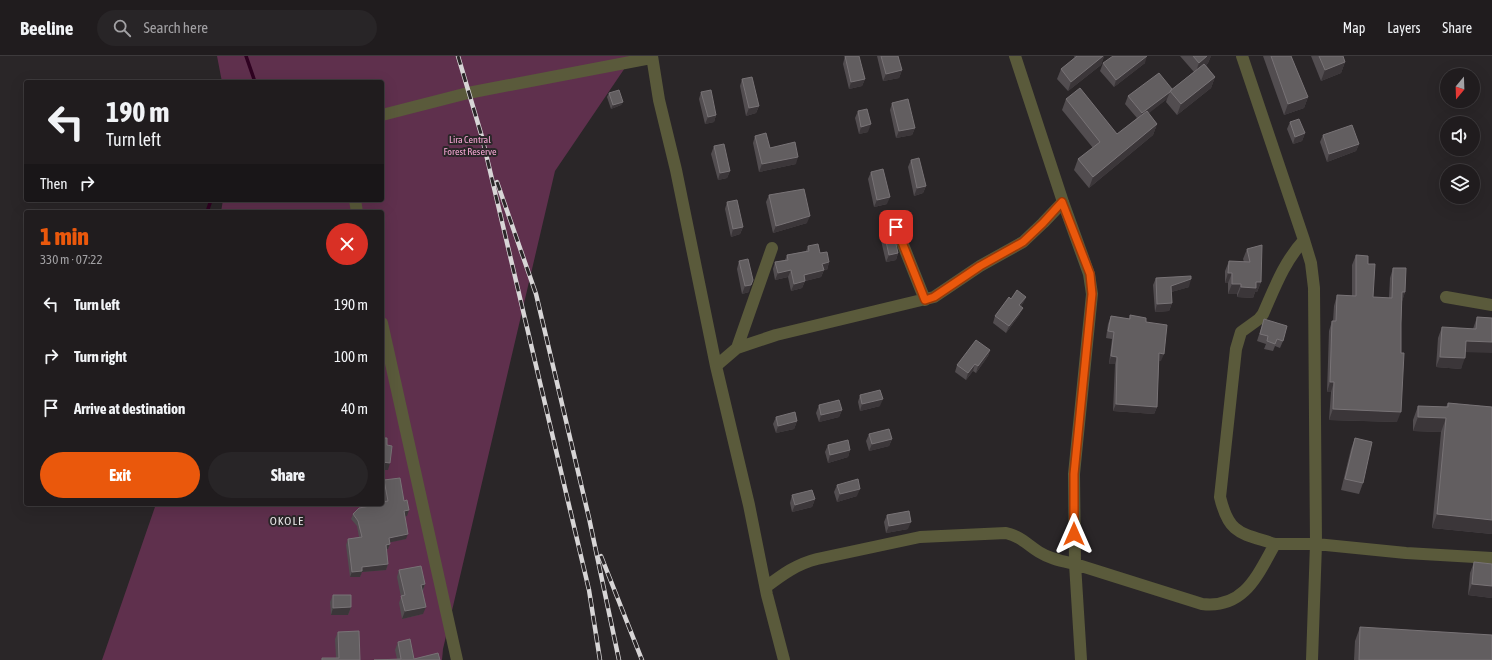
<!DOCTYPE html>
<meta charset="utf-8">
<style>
:root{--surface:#201c1e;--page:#282527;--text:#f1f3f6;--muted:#a2a1a4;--line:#3d3a3c;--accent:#ea580c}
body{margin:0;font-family:"Asap Condensed",sans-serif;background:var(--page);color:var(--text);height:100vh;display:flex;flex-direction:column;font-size:15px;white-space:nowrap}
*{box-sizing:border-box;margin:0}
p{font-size:13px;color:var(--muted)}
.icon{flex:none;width:22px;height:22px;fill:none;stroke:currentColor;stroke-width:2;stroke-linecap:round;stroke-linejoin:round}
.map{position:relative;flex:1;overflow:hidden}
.sheet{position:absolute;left:24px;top:154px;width:360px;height:296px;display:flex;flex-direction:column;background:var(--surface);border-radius:4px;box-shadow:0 4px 16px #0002,0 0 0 1px var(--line)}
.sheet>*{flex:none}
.banner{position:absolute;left:24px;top:24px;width:360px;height:122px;border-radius:4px;box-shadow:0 4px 16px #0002,0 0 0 1px var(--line);background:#201c1e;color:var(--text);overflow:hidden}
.needle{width:26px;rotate:199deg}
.buttons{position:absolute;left:1440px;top:12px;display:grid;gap:8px}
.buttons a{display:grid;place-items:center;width:40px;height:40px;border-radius:50%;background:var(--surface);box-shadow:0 4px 16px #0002,0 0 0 1px var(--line);font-size:20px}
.pin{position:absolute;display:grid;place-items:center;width:34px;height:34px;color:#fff;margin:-17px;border-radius:8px;box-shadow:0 2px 6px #0006}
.me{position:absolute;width:44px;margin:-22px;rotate:0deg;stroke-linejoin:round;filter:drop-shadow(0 0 3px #0008)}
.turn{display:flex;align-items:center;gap:14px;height:84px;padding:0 16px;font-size:18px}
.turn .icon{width:52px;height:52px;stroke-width:2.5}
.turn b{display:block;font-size:28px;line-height:34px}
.then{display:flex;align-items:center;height:38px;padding:0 16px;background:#0003;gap:8px;font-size:15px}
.round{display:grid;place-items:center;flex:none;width:42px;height:42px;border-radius:21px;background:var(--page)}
.head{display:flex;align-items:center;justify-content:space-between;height:68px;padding:0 16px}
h1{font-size:24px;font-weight:800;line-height:30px;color:var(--accent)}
.button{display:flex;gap:8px;margin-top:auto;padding:8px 16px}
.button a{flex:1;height:46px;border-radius:24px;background:var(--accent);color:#fff;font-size:16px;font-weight:800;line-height:46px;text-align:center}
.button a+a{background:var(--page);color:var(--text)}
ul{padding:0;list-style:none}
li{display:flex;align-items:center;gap:12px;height:52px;padding:0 16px}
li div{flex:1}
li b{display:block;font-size:15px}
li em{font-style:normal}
header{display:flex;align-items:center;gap:24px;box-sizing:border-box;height:56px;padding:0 20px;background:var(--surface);border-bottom:1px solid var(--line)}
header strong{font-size:19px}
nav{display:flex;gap:22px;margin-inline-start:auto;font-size:14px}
.search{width:280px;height:36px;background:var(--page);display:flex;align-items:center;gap:10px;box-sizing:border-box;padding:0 14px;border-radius:22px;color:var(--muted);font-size:15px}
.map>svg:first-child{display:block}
.green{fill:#5f304d}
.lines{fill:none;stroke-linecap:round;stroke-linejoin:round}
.stream{stroke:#2f0221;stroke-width:3.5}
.minor{stroke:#5a5a3b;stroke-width:12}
.rail-casing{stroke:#d7d5d6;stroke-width:4.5}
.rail{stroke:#2a2628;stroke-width:3;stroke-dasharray:9;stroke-linecap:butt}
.wall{fill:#524d50}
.shaded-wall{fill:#3b3639}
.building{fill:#625e60;stroke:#787376}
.route-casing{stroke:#983908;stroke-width:10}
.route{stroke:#ea580c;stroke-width:7}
.labels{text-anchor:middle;stroke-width:4;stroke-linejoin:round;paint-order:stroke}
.park-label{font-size:10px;fill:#f4a6d3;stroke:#2a2628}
.quarter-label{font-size:12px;letter-spacing:1px;fill:#ebe9ea;stroke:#2a2628}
</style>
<header>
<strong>Beeline</strong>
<div class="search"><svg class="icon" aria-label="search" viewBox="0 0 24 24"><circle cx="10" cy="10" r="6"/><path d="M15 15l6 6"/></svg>Search here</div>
<nav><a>Map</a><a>Layers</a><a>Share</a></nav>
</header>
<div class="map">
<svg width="1492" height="604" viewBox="0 0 1492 604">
<rect width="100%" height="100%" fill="#2a2628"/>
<path class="green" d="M217,0H633L555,115L443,593L442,604H102L156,448H382V156H221L223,144H382V26H222Z"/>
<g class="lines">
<path class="stream" d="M246,0L255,26
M207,156L211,144"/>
<path class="minor" d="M652,0L659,44L676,114L716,310L749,449L767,539L784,604
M1015,0L1063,146L1089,218L1092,238L1074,418L1075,508L1081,604
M1242,0L1304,184L1311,207L1314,232L1316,488L1312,604
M382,59L468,37L651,2
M355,144L357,156
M896,171L925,244
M1446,241L1492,249
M382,267L457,604
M737,292L776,279L934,241L980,210L1023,186L1043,167L1063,146
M716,310L737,292L772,192
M1275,488C1241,477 1229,479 1220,441L1236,293L1241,276L1259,263L1263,258C1275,231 1284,206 1304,184
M766,531C783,518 797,508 817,503L920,481L1006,477C1022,481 1026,488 1039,496C1050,503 1062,505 1075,508L1202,548C1244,553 1257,520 1275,488H1316L1406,497L1492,502"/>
<defs>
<path id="rail" d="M458,0L482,81L589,534L600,604
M497,126L536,238L589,462L619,604
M601,500L642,604"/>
</defs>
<use href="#rail" class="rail-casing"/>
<use href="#rail" class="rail"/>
</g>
<path class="wall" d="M845,0L865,23L862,30L849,33L843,8Z
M877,0H898L902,14L899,22L883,25Z
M1074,0H1104L1101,9L1068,35L1057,23L1061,13L1075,2Z
M1180,0H1211L1208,7L1206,9L1215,21L1211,32L1177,59L1166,46L1167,43L1148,57L1157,68L1153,79L1089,132L1074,114L1078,103L1093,92L1062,54L1066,43L1117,78L1137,62L1125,48L1128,40L1172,33L1194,16Z
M1263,0H1291L1308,41L1304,52L1284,59Z
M1311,0H1343L1345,6L1341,17L1321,25Z
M1103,7H1145L1114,31L1100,15Z
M742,23L759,50L756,57L746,60L740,30Z
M701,36L716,59L714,66L705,68L699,43Z
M609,37L623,46L621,49L611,53L607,41Z
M892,47L915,72L912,79L896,82L890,54Z
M858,55L868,76L859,78L855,62Z
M1290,66L1305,77L1302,85L1293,88L1287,73Z
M1323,79L1359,88L1356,95L1327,106L1320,86Z
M755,80L770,92L796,108L759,116L753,87Z
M714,90L730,115L727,122L718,124L711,98Z
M911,104L926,130L923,137L914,140L908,111Z
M871,116L887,148L874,151L868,123Z
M769,139L807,167L773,177L766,146Z
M727,146L743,171L740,178L731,181L725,153Z
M883,172L898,197L896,204L886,206L880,180Z
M808,190L820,197L829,206L827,214H824L821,221L805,225L802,232L791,235L788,221L775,224L773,213L775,206L785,204L787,199L806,195Z
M1247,193L1261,226L1257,236H1255L1253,242L1237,241V238H1228V227H1225V215L1229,205L1244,206L1243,203Z
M1356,199L1368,208L1373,241L1389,242L1390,222L1393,212L1405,236L1402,245L1397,366L1329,364L1331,336H1327L1329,275L1332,265H1333L1334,250L1337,239L1352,240V209Z
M739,205L749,236L742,238L737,213Z
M1156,222L1189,231L1171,236L1172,247L1169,255L1155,256L1153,229Z
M1026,241L1023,247L1021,250L1020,258L1006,277L993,267L995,260L1011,243Z
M1130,259L1146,266L1161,305H1159L1157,351L1154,358L1113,355L1115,308H1109L1112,283L1106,282L1108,268L1111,260L1129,263Z
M1477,261L1492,262L1465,296L1461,313L1436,311L1438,282L1442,271L1473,273Z
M1264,263L1283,285L1280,292L1275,290L1273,295L1264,293L1266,288L1257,285Z
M990,294L988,300L976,317L973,315L966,324L955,316L957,309Z
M860,339L880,350L860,355L858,346Z
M1448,347L1492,351V478L1432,472L1441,376L1413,375V364L1418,350L1446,351Z
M819,349L842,354L839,361L819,366L816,357Z
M776,361L797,365L794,373L776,377L773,368Z
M869,378L892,383L889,390L869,395L866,385Z
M1355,382L1363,427L1359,438L1341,434L1351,393Z
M828,389L850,394L848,401L828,407L825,396Z
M384,424L404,445L407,460H405L406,483L390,486V488L388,493L387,494L388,508L386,514L362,516L360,521H350L346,489L348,483L359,481L357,470L351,463L353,458L375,450V448H382L385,445L382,430Z
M837,429L857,440L837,446L834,436Z
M792,439L815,443L812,451L792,456L790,447Z
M887,459L908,473L886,477L884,466Z
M1474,506L1492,508V542L1468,539L1470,517Z
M399,514L425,528L423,535V558L402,563L399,547L401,541L397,521Z
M333,539L351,551L348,559H331L330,546Z
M1360,571L1492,604H1354L1355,585Z
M338,576L360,604H321L322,602H336L335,583Z
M398,586L414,603H397L395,594Z"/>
<path class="shaded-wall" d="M1103,0H1104L1101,9L1068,35L1071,26Z
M1147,0L1145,7L1114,31L1116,24Z
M1207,0H1211L1208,7L1195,18L1199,7Z
M1345,6L1341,17L1321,25L1325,14Z
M902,14L899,22L883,25L886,18Z
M1215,21L1211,32L1177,59L1181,48Z
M865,23L862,30L849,33L851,26Z
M1170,36L1167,43L1139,65L1142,57Z
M1308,41L1304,52L1284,59L1288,48Z
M623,46L621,49L611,53L613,49Z
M759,50L756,57L746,60L749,52Z
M716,59L714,66L705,68L708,61Z
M871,68L868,76L859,78L861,71Z
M1157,68L1153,79L1089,132L1093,121Z
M915,72L912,79L896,82L899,75Z
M1305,77L1302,85L1293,88L1295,81Z
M1359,88L1356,95L1327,106L1329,98Z
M798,101L796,108L759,116L762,108Z
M730,115L727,122L718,124L720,117Z
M926,130L923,137L914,140L917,132Z
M890,141L887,148L874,151L877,144Z
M810,160L807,167L773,177L776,170Z
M743,171L740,178L731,181L733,173Z
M898,197L896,204L886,206L889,199Z
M829,206L827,214L820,215L822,208Z
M791,214L788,221L775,224L778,217Z
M824,214L821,221L801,226L804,219Z
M1228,217H1232L1228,227H1225Z
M1191,223L1189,231L1168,237L1171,230Z
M805,225L802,232L791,235L794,228Z
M1256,226H1261L1257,236H1255L1253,242L1237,241L1241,231Z
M1232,228H1241L1237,238H1228Z
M751,229L749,236L742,238L745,230Z
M1402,236H1405L1402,246Z
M1026,241L1023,247L1017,256L1019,249Z
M1172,247L1169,255L1155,256L1157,248Z
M1023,252L1020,258L1006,277L1009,270Z
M1466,285L1492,286V297L1462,296Z
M990,294L988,300L976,317L978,310Z
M1159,297L1164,298L1161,305H1156Z
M1111,300L1117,301L1115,308H1109Z
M1440,301L1465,302L1461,313L1436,311Z
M975,308L973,315L966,324L968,317Z
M1330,326H1334L1331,336H1327Z
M883,343L880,350L860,355L862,348Z
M1116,348L1157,351L1154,358L1113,355Z
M1333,353L1401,356L1397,366L1329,364Z
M842,354L839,361L819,366L821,359Z
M1418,361L1446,362L1441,376L1413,375Z
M797,365L794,373L776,377L778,370Z
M892,383L889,390L869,395L872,388Z
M850,394L848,401L828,407L830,399Z
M382,406L390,407L388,414H382Z
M860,433L857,440L837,446L840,438Z
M815,443L812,451L792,456L795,449Z
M409,454L407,460L402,461L404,455Z
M1437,458L1492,464V478L1432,472Z
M911,466L908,473L886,477L889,470Z
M408,478L406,483L387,487L389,482Z
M390,488L388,493L384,494L386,489Z
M388,508L386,514L362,516L360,521H350L352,516L362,511Z
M425,528L422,536L421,529Z
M1472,528L1492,530V542L1468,539Z
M351,551L348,559H331L333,552Z
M426,551L423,558L402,563L405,555Z"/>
<path class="building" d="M845,0H859L865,23L851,26Z
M881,0H898L902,14L886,18Z
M1077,0H1103L1071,26L1061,13Z
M1113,0H1147L1116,24L1103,7Z
M1193,0H1207L1199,7Z
M1271,0H1291L1308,41L1288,48Z
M1319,0H1343L1345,6L1325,14Z
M1204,8L1215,21L1181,48L1170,35Z
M1159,17L1172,33L1170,36L1142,57L1128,40Z
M752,21L759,50L749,52L742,23Z
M1080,32L1117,78L1147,55L1157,68L1093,121L1078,103L1100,86L1066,43Z
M619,34L623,46L613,49L609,37Z
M711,34L716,59L708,61L701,36Z
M908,43L915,72L899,75L892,47Z
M867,53L871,68L861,71L858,55Z
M1299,63L1305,77L1295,81L1290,66Z
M1352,69L1359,88L1329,98L1323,79Z
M766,77L770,92L795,86L798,101L762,108L755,80Z
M724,88L730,115L720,117L714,90Z
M919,102L926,130L917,132L911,104Z
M883,113L890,141L877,144L871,116Z
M804,133L810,160L776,170L769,139Z
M737,144L743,171L733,173L727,146Z
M892,170L898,197L889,199L883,172Z
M818,188L820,197L827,196L829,206L822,208L824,214L804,219L805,225L794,228L791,214L778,217L775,206L788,204L787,199L809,195L808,190Z
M1262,189L1261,226H1256V232L1241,231V228H1232V217H1228L1229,205L1250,206L1247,193Z
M1356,199L1368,200V208H1375L1373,241L1392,242L1393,212H1406L1405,236H1402L1401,267V297H1404L1401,356L1333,353L1334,326H1330L1332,265H1336L1337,239L1356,240Z
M748,203L753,224L751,229L745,230L739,205Z
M1191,220V223L1171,230L1172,247L1157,248L1156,222Z
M1017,234L1026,241L1019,249L1023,252L1009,270L995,260L1009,241L1011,243Z
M1130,259L1146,262V266L1167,269L1164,298L1159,297L1157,351L1116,348L1117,301L1111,300L1114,276L1108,275L1111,260L1130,263Z
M1477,261L1492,262V286L1466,285L1465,302L1440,301L1442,271L1476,273Z
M1264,263L1287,270L1283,285L1277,283L1275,288L1267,285L1268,280L1260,278Z
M976,284L990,294L978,310L975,308L968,317L957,309Z
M880,334L883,343L862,348L860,339Z
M839,344L842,354L821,359L819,349Z
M1448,347L1492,351V464L1437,458L1446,362L1418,361V350L1448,351Z
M795,356L797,365L778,370L776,361Z
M889,373L892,383L872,388L869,378Z
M382,382H387V389L392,390L390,407L382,406Z
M1355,382L1372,386L1363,427L1345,423Z
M848,384L850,394L830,399L828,389Z
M400,422L404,445L407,444L409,454L404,455L408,478L389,482L390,488L386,489L388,508L362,511V515L352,516L348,483L362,481L358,465L353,458L359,452L376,449V448H382V446L388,445L384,424Z
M858,423L860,433L840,438L837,429Z
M812,434L815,443L795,449L792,439Z
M909,455L911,466L889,470L887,459Z
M1474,506L1492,508V530L1472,528Z
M421,510L425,528L421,529L426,551L405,555L401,540L405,539L399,514Z
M333,539H351V551L333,552Z
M1360,571L1492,579V604H1359Z
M359,575L360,604H322V602H339L338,576Z
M410,583L414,603L438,597L440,604H374L401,603L398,586Z"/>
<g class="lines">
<defs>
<path id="route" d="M896,171L925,244L934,241L980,210L1023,186L1043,167L1062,146L1090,218L1092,238L1074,418V478"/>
</defs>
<use href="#route" class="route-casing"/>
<use href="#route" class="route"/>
</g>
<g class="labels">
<g class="park-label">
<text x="470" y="87">Lira Central<tspan x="470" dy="12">Forest Reserve</tspan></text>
</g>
<g class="quarter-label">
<text x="287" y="469">OKOLE</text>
</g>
</g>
</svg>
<div class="buttons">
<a><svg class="needle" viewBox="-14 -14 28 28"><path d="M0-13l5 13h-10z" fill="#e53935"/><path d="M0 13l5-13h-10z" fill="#a2a1a4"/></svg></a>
<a><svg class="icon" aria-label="sound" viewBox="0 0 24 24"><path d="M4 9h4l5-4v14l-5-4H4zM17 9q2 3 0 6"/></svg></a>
<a><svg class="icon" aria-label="layers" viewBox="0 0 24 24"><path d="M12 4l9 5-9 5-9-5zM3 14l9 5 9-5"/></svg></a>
</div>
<div class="pin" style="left:896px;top:171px;background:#d93025"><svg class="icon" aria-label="arrive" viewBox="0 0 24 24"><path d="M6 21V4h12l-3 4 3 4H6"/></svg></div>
<svg class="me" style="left:1074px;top:478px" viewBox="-20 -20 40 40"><path d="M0-17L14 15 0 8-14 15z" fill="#ea580c" stroke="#fff" stroke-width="4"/></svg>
<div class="banner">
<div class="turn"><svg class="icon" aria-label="left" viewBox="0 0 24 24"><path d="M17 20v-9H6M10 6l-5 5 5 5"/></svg><div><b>190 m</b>Turn left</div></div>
<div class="then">Then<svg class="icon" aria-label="right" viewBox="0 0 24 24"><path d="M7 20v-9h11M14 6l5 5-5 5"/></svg></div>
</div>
<section class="sheet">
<div class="head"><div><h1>1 min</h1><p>330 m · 07:22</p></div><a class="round" style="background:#d93025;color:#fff"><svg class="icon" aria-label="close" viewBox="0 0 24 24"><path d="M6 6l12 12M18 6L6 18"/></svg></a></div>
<ul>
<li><svg class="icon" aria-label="left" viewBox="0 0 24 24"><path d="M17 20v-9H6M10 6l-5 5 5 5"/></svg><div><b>Turn left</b></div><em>190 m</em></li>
<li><svg class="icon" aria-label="right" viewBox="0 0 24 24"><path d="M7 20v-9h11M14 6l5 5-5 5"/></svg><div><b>Turn right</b></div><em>100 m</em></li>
<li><svg class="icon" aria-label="arrive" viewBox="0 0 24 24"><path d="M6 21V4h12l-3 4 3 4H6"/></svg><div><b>Arrive at destination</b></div><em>40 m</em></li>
</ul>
<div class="button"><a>Exit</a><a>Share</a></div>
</section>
</div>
